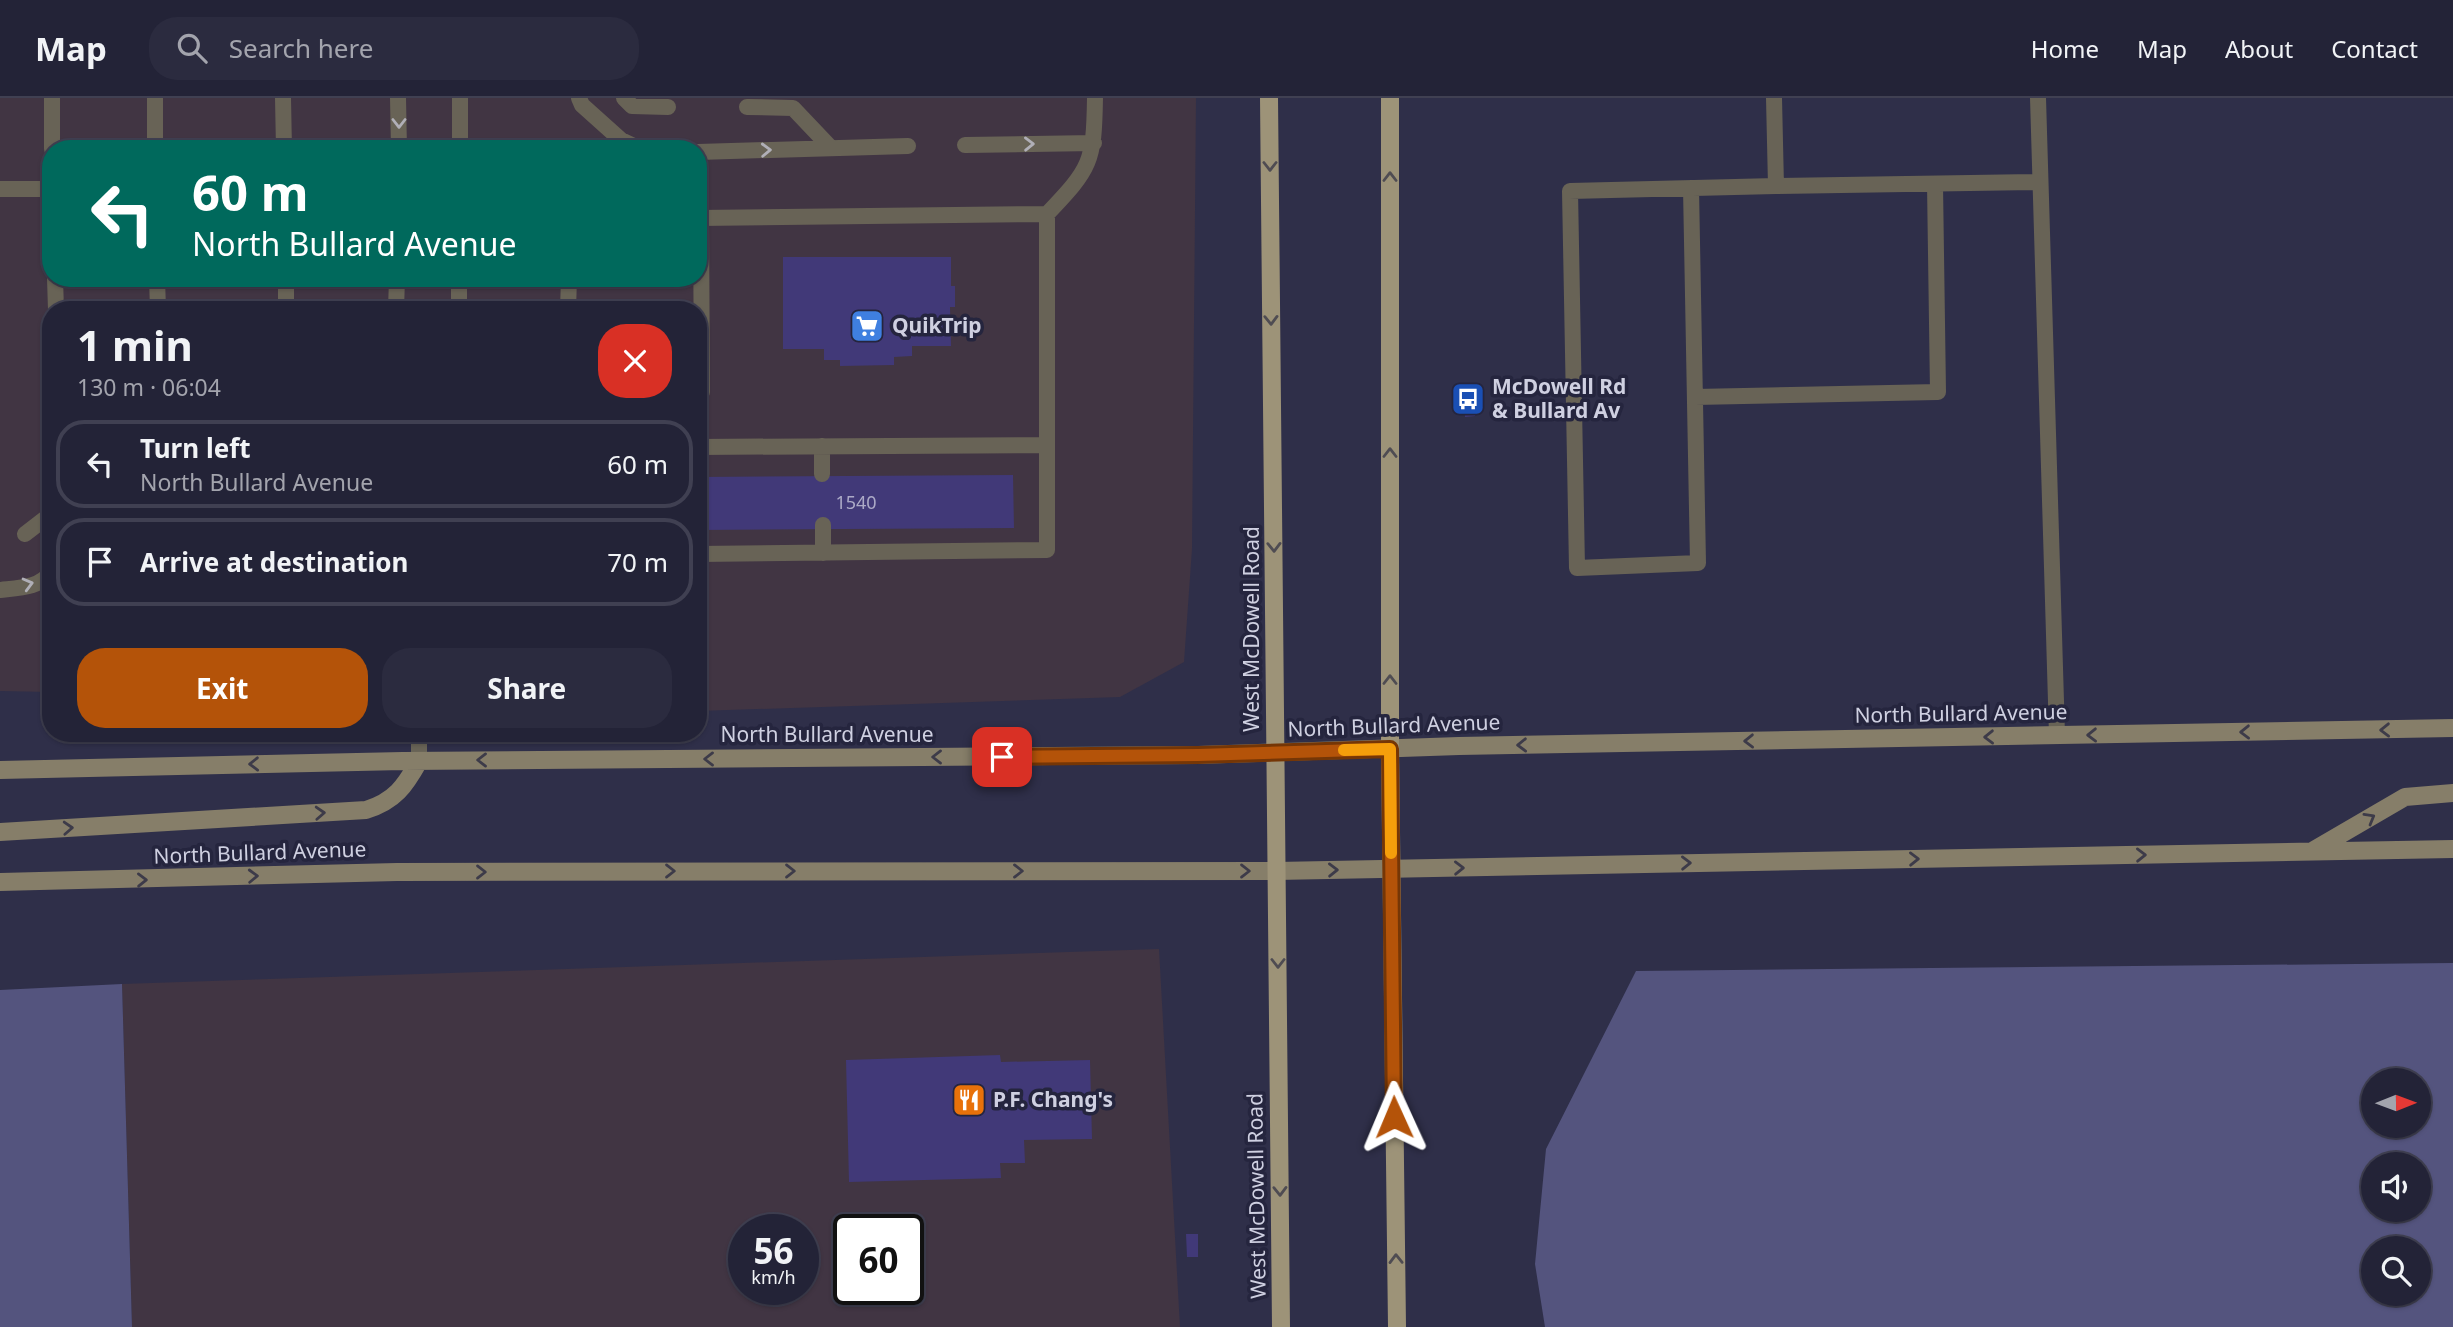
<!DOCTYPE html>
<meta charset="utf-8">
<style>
:root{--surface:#232337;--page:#2b2b3f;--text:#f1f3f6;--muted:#a3a4ad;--line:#404052;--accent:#b45309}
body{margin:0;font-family:"Noto Sans",sans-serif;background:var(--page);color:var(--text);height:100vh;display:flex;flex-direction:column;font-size:26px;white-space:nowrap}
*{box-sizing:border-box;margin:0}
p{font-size:23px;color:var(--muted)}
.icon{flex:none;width:38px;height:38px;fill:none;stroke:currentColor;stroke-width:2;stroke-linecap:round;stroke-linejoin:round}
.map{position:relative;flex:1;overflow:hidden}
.drawer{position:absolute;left:42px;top:203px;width:665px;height:441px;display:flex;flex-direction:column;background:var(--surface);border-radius:28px;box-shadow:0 2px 5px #0004,0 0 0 2px var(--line)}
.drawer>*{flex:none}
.guide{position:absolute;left:42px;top:42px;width:665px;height:147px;border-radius:28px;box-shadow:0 2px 5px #0004,0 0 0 2px var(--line);background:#00695c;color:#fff;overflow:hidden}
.needle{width:46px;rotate:89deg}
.controls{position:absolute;left:2361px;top:970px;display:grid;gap:14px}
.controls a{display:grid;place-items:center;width:70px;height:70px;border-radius:50%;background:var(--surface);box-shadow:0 2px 5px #0004,0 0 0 2px var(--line);font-size:35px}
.speed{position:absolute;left:728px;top:1116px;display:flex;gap:14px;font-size:35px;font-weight:700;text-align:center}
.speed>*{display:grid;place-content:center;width:91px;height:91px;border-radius:50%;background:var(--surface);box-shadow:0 2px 5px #0004,0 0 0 2px var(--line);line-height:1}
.speed small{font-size:18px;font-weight:400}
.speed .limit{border:4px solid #111;border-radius:10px;background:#fff;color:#111}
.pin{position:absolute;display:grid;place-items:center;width:60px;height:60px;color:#fff;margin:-30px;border-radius:14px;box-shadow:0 4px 10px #0006}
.me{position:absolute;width:77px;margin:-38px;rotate:359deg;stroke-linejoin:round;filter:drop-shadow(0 0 5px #0008)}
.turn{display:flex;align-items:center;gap:24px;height:147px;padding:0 35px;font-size:32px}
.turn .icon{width:91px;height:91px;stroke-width:2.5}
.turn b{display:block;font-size:49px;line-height:60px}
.round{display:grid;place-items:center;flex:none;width:74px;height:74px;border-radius:28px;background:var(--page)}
.headline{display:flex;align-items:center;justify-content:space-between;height:119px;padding:0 35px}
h1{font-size:42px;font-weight:700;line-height:52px}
.button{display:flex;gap:14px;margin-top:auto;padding:14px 35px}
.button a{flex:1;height:80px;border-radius:28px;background:var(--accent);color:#fff;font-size:28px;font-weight:700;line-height:80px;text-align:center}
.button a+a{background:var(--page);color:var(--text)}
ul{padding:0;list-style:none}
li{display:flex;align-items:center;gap:21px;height:88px;margin:0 14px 10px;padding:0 21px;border:4px solid var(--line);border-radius:28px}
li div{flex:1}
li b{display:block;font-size:26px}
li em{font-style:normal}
header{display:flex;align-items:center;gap:42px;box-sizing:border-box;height:98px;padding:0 35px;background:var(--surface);border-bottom:2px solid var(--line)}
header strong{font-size:33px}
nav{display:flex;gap:38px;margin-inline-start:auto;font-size:24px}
.search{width:490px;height:63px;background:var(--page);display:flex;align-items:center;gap:18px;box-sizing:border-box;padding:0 24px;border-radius:28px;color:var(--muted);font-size:26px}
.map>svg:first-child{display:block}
.commercial{fill:#413543;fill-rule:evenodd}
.green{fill:#54547e;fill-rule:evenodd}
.building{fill:#413978}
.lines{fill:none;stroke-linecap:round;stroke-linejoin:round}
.service{stroke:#686356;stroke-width:16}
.secondary{stroke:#867e69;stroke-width:18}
.primary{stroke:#9d9378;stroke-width:18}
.oneway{stroke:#b0afb7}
.oneway2{stroke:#4f4c52}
.oneway3{stroke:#3d3b49}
.route-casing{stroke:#753606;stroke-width:18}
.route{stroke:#b45309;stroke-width:12}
.slow{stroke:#f59e0b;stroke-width:12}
.labels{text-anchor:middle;stroke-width:7;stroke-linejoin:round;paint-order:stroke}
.number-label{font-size:18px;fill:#acaac7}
.poi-label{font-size:21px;font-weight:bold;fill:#cfd0e1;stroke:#25253e;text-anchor:start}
.street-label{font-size:21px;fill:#cfd0e1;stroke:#25253e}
</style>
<header>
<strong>Map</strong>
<div class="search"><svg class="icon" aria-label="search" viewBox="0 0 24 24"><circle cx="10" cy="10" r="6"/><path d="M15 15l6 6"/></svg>Search here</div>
<nav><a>Home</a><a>Map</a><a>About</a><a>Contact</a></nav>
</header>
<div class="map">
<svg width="2453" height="1229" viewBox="0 0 2453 1229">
<rect width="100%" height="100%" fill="#2f2f49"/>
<path class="commercial" d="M0,0H1196L1192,451L1184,564L1120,599L698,613V212H51V594L0,593ZM51,51H698V180H51Z
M1159,851L1180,1229H132L122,886ZM744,1132H803V1192H744ZM849,1132H908V1192H849Z"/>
<path class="green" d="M2453,865V1229H1545L1535,1166L1546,1051L1636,873ZM2373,982H2418V1027H2373ZM2373,1066H2418V1111H2373ZM2373,1150H2418V1195H2373Z
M122,886L132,1229H0V892Z"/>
<path class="building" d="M783,159H951V188H955V209H950L951,248H912V258L894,259V267L840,268V262H824V251H783Z
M1464,296H1475V318L1465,319Z
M1013,377L1014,430L698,432V379Z
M1000,957L1001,964L1090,962L1092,1041L1024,1042L1025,1065H1000L1001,1080L849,1084L846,962Z
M1186,1136H1198V1159H1187Z"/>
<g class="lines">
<path class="service" d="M52,0V51
M155,0V51
M283,0L284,51
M398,0L399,51
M579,0L582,7L621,42L640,51
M624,0L632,8L668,9
M1774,0L1776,88L2040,84
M2038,0L2057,637
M747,9L793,10L831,50
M965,47L1094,45
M460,51V0
M698,54L908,48
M1691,90L1698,465L1577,470L1570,93L1776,88
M0,91H51
M698,120L1047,116C1091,70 1094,64 1095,0
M55,180L56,212
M157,180L158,212
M286,180V212
M396,212L397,180
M459,212V180
M568,212L569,180
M698,294H702L701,120
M1695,299L1938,294L1935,86
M698,349L1047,347
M822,376V348
M25,436L51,416
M823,455V427
M698,456L1047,452V116
M0,492C17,490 42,490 51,473
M419,635V663"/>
<path class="secondary" d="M0,672L403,663L1198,657L1459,648L2453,630
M0,734L366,712C395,703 405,688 419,663
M2314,752L2405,699L2453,695
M0,784L397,774L1276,773L2453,751"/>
<path class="primary" d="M1269,0L1281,1229
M1390,0V651L1397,1229"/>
</g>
<defs><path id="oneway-chevron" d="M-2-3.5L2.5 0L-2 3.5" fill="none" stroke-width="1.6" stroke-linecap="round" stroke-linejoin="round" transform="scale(1.75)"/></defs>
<g class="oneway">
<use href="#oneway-chevron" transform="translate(399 25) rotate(90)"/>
<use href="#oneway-chevron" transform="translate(1029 46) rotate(-1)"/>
<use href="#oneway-chevron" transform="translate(766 52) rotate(-2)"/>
<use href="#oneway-chevron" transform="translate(28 486) rotate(-15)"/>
</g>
<g class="oneway2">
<use href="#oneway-chevron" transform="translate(1270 68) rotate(90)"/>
<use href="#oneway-chevron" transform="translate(1390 79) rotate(-90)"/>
<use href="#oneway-chevron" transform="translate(1271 222) rotate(89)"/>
<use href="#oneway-chevron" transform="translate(1390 355) rotate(-90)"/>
<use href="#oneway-chevron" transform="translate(1274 449) rotate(89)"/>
<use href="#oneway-chevron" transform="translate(1390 582) rotate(-90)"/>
<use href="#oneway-chevron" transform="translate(1278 865) rotate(90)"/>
<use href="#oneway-chevron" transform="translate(1280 1093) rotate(89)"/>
<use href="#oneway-chevron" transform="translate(1396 1161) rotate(-91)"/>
</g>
<g class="oneway3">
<use href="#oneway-chevron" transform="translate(2385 632) rotate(179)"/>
<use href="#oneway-chevron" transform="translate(2245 634) rotate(179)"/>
<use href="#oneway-chevron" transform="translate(2092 637) rotate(179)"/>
<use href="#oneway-chevron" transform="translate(1989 639) rotate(179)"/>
<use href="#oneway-chevron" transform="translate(1749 643) rotate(179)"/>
<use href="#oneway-chevron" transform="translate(1522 647) rotate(179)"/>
<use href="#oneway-chevron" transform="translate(937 659) rotate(180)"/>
<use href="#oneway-chevron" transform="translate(709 661) rotate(180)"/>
<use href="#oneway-chevron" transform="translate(482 662) rotate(180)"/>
<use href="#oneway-chevron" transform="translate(254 666) rotate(179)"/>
<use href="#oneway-chevron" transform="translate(320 715) rotate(-3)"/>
<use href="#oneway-chevron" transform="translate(2370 720) rotate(-30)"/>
<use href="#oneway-chevron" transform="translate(68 730) rotate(-3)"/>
<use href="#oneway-chevron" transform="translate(2141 757) rotate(-1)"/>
<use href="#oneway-chevron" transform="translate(1914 761) rotate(-1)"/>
<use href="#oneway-chevron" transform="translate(1686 765) rotate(-1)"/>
<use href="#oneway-chevron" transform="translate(1459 770) rotate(-1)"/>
<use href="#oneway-chevron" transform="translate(1333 772) rotate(-1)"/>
<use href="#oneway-chevron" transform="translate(670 773)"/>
<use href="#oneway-chevron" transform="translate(790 773)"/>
<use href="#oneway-chevron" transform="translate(1018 773)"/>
<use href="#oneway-chevron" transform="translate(1245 773)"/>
<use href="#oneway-chevron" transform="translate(481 774)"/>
<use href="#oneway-chevron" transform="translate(253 778) rotate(-2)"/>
<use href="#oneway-chevron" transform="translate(142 782) rotate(-1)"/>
</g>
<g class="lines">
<defs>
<path id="route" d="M1002,659L1198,657L1390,651L1394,1019"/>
</defs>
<use href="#route" class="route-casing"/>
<use href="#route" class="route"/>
<path class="slow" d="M1344,652L1390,651L1391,755"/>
</g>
<defs>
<symbol id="supermarket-square" viewBox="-11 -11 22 22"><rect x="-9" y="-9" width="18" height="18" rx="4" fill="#3f7fe0" stroke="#25253e"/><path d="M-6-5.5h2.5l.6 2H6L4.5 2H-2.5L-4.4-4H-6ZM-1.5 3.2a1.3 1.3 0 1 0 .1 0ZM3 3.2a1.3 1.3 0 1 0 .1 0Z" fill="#fff"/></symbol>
<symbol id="bus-square" viewBox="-11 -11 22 22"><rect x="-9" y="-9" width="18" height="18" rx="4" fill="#1a4fb4" stroke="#25253e"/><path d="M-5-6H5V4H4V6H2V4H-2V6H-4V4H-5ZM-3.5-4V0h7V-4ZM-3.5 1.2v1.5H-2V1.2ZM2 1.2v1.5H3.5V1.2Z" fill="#fff"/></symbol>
<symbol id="restaurant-square" viewBox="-11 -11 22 22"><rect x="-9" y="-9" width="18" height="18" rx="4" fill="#e8710a" stroke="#25253e"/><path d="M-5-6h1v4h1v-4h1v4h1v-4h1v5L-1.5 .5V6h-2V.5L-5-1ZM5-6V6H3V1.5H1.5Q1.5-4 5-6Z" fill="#fff"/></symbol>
</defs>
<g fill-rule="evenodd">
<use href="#supermarket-square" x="848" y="209" width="38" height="38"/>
<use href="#bus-square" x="1449" y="282" width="38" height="38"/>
<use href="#restaurant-square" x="950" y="983" width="38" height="38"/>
</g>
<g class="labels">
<g class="number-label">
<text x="856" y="411">1540</text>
</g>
<g class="poi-label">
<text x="892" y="235">QuikTrip</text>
<text x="1492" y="296">McDowell Rd<tspan x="1492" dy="24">&amp; Bullard Av</tspan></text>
<text x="993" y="1009">P.F. Chang's</text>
</g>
<g class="street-label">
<text transform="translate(1252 531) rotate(-90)" y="7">West McDowell Road</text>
<text transform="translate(1961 616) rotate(-1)" y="7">North Bullard Avenue</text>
<text transform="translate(1394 628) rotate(-2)" y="7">North Bullard Avenue</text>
<text x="827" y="644">North Bullard Avenue</text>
<text transform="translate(260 755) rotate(-2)" y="7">North Bullard Avenue</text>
<text transform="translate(1257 1098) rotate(-91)" y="7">West McDowell Road</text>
</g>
</g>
</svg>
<div class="controls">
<a><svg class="needle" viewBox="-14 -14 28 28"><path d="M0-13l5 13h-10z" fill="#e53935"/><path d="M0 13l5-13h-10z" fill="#a3a4ad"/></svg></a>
<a><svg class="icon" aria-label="sound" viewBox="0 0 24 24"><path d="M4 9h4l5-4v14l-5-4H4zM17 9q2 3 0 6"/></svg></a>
<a><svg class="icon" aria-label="search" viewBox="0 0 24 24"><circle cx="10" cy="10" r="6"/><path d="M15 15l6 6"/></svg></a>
</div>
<div class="speed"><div>56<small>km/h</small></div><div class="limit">60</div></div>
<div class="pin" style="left:1002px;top:659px;background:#d93025"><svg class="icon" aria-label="arrive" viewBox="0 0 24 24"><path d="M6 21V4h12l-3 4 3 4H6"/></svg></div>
<svg class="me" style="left:1394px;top:1019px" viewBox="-20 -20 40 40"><path d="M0-17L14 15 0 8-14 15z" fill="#b45309" stroke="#fff" stroke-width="4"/></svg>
<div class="guide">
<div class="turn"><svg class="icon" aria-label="left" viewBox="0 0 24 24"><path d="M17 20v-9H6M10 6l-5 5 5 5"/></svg><div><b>60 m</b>North Bullard Avenue</div></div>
</div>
<section class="drawer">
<div class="headline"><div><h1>1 min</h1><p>130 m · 06:04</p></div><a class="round" style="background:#d93025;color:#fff"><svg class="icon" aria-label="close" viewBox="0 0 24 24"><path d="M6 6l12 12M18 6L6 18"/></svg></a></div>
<ul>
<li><svg class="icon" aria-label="left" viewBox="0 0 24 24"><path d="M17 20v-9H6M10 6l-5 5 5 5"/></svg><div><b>Turn left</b><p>North Bullard Avenue</p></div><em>60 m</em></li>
<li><svg class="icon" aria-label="arrive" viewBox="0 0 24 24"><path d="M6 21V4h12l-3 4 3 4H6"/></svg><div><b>Arrive at destination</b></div><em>70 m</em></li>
</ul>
<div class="button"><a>Exit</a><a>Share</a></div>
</section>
</div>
